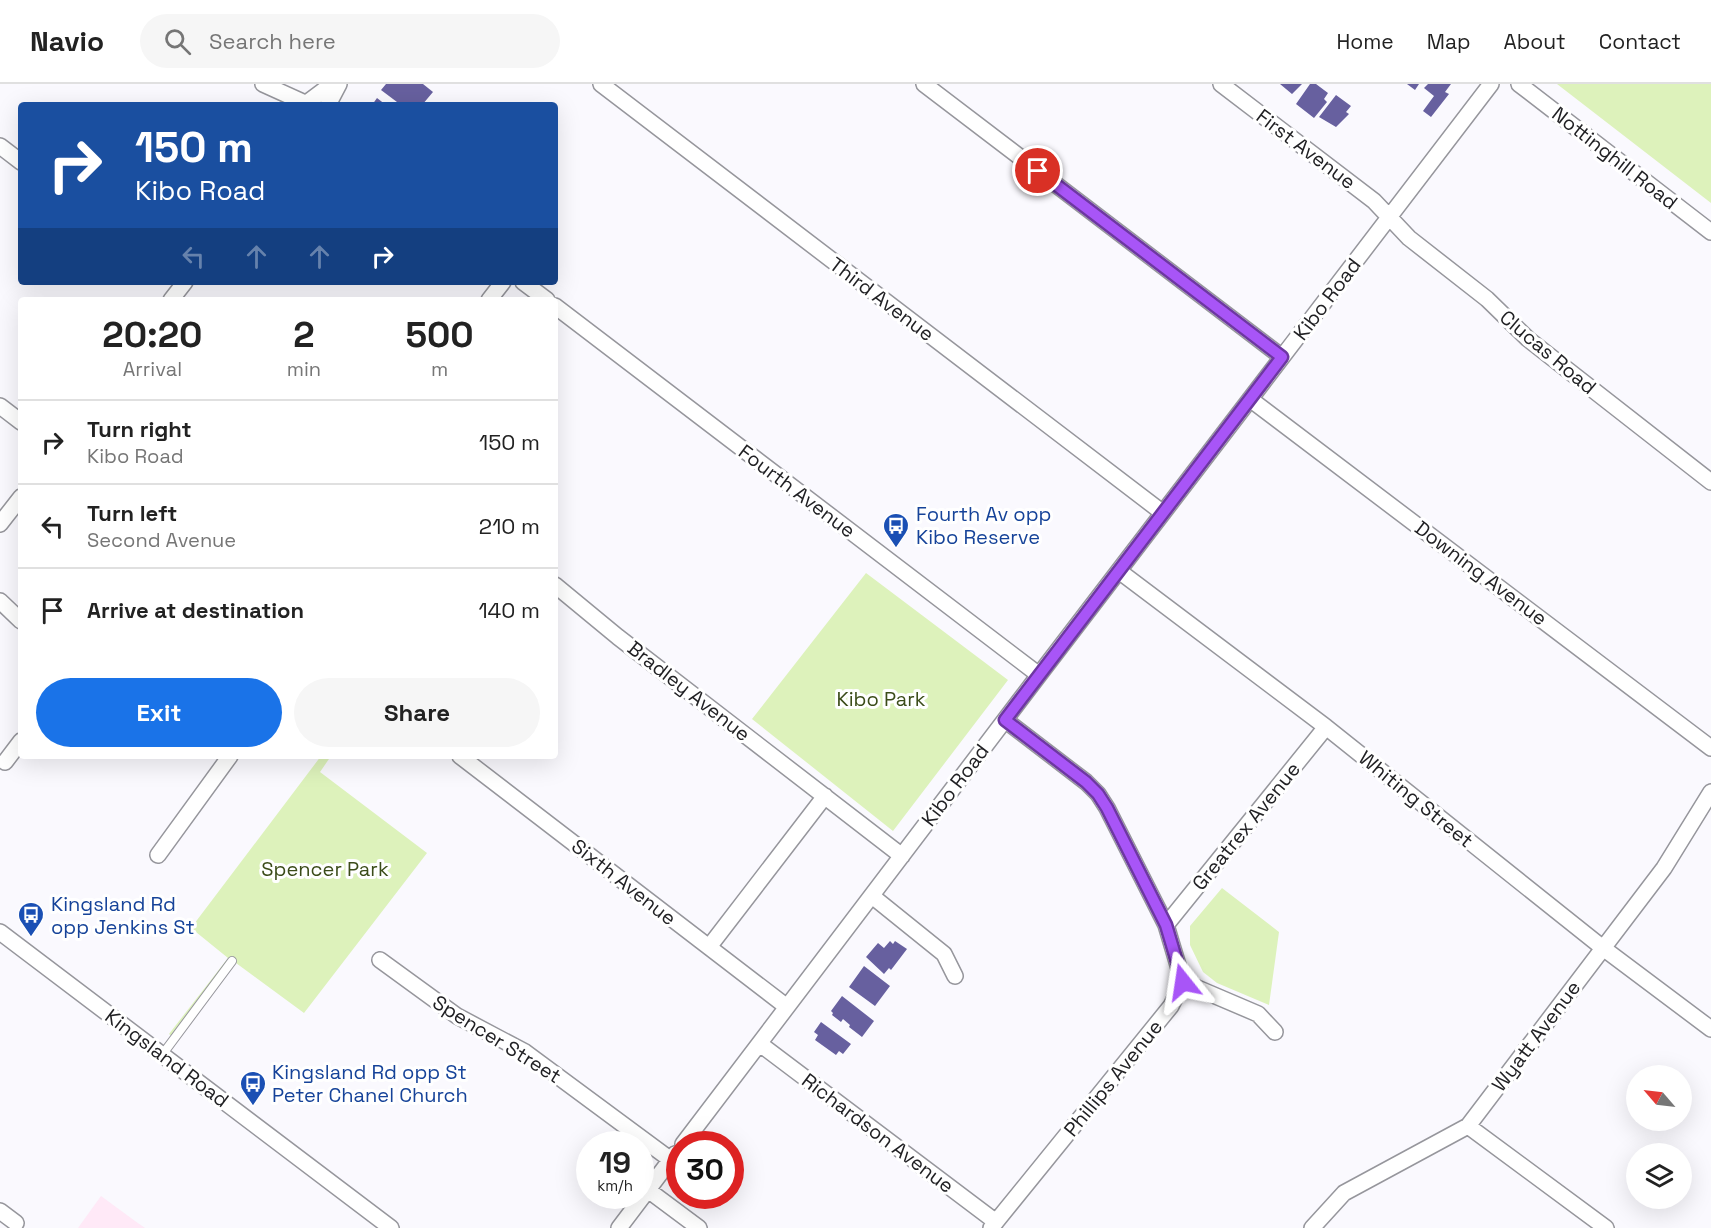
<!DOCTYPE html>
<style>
:root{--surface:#fff;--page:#f6f6f6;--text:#222;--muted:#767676;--line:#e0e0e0;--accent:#1a73e8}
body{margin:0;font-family:"Space Grotesk",sans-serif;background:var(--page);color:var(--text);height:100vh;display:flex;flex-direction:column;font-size:22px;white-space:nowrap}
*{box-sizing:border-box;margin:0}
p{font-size:20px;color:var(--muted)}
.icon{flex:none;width:33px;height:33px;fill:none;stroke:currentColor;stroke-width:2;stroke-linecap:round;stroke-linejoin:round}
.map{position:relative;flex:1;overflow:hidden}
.side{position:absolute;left:18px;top:213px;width:540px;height:462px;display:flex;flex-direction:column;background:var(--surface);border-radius:6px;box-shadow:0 6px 24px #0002}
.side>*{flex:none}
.hud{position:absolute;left:18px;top:18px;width:540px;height:183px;border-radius:6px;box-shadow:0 6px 24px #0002;background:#1a4fa0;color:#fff;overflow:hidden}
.needle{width:39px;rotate:298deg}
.buttons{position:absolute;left:1626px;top:981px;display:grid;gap:12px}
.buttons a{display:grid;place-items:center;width:66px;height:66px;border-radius:50%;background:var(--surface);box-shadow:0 6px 24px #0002;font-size:30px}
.speed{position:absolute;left:576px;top:1047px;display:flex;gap:12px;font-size:30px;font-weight:700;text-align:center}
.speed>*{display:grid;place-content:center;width:78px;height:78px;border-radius:50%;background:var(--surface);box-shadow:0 6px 24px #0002;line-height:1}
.speed small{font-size:15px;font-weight:400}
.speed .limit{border:9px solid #d22;background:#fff;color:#111}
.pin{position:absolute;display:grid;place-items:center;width:51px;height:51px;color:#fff;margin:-26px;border:3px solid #fff;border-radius:50%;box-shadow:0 2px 6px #0007}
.me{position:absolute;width:66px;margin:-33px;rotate:345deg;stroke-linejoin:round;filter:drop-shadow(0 0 4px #0008)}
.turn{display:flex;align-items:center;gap:21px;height:126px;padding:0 18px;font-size:27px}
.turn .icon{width:78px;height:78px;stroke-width:2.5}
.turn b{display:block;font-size:42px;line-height:51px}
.lanes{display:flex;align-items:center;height:57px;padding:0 18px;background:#0003;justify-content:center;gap:30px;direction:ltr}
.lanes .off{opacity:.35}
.eta{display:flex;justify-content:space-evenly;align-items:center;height:102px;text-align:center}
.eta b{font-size:36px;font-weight:600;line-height:42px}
.action{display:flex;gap:12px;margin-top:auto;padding:12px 18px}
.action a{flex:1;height:69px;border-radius:36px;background:var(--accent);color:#fff;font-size:24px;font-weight:600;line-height:69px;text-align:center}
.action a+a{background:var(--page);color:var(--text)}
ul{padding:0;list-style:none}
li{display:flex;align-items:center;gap:18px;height:84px;padding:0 18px;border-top:2px solid var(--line)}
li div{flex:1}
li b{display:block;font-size:22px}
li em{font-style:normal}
header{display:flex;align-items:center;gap:36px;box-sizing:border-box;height:84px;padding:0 30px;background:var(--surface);border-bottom:2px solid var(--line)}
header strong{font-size:28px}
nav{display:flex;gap:33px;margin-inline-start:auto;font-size:21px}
.search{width:420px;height:54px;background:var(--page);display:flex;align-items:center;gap:15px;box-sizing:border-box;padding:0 21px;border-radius:33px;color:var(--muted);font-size:22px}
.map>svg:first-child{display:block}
.education{fill:#ffe9f7}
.green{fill:#ddf2bb}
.building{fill:#67609f}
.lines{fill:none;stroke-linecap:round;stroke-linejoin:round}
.lane-casing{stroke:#96969c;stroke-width:10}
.street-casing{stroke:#96969c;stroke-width:18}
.lane{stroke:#fff;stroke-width:8}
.street{stroke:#fff;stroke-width:15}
.route-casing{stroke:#6d37a1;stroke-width:15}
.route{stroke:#a855f7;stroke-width:10}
.labels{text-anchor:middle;stroke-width:6;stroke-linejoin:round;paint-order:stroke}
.street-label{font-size:20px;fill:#212124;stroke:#fff}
.transit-label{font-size:20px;fill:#164399;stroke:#fff;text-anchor:start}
.park-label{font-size:20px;fill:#3b4c19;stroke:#fff}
</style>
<header>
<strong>Navio</strong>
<div class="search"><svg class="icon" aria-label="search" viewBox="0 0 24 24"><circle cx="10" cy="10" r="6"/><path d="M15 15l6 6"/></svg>Search here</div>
<nav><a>Home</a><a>Map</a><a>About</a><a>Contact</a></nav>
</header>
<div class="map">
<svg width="1711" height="1144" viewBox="0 0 1711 1144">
<rect width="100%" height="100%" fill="#faf9fe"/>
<path class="education" d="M101,1112L135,1137L145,1144H78Z"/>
<path class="green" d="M1557,0H1711V119Z
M866,489L1008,596L893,747L752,635Z
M321,672H331L320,688L427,769L304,929L236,879L177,956L169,950L228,874L191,844Z
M1222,804L1279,848L1269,921L1217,899L1203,888L1190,861V842Z"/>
<path class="building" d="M386,0H423L433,8L422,21H401L381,6Z
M1280,0H1302L1292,10Z
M1310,0H1316L1328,9L1324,15L1327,18L1314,34L1296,20Z
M1407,0H1419L1415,6Z
M1428,0H1451L1445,8L1449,10L1431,33L1423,27L1434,12L1424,4Z
M1336,11L1351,22L1346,28L1349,30L1336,43L1319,33Z
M377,14L386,21H372Z
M890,857L893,860L895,857L907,865L891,886L889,884L884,890L866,873L878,859L884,864Z
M864,882L890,902L875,922L849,903Z
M842,912L874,937L862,953L849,943L850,941L843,935L841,938L832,931L833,929L831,927Z
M821,938L851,960L843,970L839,967L836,971L815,956L818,951L814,948Z"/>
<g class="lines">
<defs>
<path id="lane" d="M162,971L232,877"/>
<path id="street" d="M263,0L305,19
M601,0L1163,429
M924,0L1282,273
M1221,0L1374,117L1409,154L1487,215L1528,255L1711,398
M1519,0L1711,148
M308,18L332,0
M328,21L339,0
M0,62L21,78
M523,198L547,216
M171,216L185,198
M489,216L503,198
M555,222L1039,591
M1250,315L1711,664
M0,322L21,338
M0,440L21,413
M1119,487L1326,643L1603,864L1711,945
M555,501L618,553L902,772
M0,517L21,537
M460,672L787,923
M5,678L21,657
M158,771L230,672
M872,812L944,870L955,892
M1166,841L1326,643
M0,848L391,1144
M709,863L825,712
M380,876L457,932L525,968L671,1076
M1183,898L1258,930L1275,948
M760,960L996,1138
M1468,1042L1606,1144
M683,1060L1039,591L1491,0
M648,1106L699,1144
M0,1127L16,1139
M619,1144L675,1070
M991,1144L1171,922L1183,898L1166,841L1107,724L1098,710L1086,698L1005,636
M1312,1144L1344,1109L1468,1042L1664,784L1711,708"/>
</defs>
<use href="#lane" class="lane-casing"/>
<use href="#street" class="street-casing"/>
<use href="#lane" class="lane"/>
<use href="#street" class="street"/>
</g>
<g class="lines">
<defs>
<path id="route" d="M1038,87L1282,273L1005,636L1086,698L1098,710L1107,724L1166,841L1183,898"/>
</defs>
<use href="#route" class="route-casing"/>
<use href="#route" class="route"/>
</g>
<defs>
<symbol id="bus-pin" viewBox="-11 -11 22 30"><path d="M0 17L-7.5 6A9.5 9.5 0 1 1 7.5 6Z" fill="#1a4fb4" stroke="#fff"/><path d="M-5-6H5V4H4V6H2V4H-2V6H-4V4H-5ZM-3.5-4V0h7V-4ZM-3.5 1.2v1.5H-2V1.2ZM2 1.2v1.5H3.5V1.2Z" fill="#fff"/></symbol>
</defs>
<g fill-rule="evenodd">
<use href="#bus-pin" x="881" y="427" width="30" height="40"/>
<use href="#bus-pin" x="16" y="816" width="30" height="40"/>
<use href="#bus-pin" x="238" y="985" width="30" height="40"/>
</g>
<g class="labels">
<g class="street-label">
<text transform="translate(1306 65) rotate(37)" y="7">First Avenue</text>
<text transform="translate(1615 74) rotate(38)" y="7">Nottinghill Road</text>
<text transform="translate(882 215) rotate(37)" y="7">Third Avenue</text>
<text transform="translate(1327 215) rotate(-53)" y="7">Kibo Road</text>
<text transform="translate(1548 268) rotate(40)" y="7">Clucas Road</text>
<text transform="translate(797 407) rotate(37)" y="7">Fourth Avenue</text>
<text transform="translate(1481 489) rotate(37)" y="7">Downing Avenue</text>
<text transform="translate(689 607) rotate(38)" y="7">Bradley Avenue</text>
<text transform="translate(955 701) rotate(-53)" y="7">Kibo Road</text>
<text transform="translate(1416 715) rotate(39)" y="7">Whiting Street</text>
<text transform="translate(1246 742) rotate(-51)" y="7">Greatrex Avenue</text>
<text transform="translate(624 798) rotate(38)" y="7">Sixth Avenue</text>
<text transform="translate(1536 952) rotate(-53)" y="7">Wyatt Avenue</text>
<text transform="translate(497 955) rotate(32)" y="7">Spencer Street</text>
<text transform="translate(167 974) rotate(37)" y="7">Kingsland Road</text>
<text transform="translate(1113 994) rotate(-51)" y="7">Phillips Avenue</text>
<text transform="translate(878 1049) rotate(37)" y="7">Richardson Avenue</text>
</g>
<g class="transit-label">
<text x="916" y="437">Fourth Av opp<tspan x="916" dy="23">Kibo Reserve</tspan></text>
<text x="51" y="827">Kingsland Rd<tspan x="51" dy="23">opp Jenkins St</tspan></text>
<text x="272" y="995">Kingsland Rd opp St<tspan x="272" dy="23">Peter Chanel Church</tspan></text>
</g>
<g class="park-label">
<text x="881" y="622">Kibo Park</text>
<text x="325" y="792">Spencer Park</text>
</g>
</g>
</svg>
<div class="buttons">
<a><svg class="needle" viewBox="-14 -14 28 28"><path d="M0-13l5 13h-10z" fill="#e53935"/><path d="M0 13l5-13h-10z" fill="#767676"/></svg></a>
<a><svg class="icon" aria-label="layers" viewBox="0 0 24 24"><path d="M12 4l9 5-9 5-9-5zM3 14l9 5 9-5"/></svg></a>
</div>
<div class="speed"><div>19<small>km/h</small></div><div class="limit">30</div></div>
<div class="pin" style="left:1038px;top:87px;background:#d93025"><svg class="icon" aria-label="arrive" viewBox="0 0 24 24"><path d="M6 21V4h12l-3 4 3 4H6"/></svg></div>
<svg class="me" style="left:1183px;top:898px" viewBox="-20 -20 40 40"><path d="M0-17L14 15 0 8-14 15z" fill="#a855f7" stroke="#fff" stroke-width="4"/></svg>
<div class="hud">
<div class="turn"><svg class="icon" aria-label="right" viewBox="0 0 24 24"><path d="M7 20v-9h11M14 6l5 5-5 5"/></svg><div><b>150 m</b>Kibo Road</div></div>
<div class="lanes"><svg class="icon off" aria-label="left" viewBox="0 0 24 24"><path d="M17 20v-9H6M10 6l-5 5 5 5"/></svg><svg class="icon off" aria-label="ahead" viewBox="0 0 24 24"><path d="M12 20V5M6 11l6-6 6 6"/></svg><svg class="icon off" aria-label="ahead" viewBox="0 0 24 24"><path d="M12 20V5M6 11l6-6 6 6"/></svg><svg class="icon" aria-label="right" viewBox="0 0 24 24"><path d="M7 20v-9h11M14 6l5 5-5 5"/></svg></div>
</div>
<section class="side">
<div class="eta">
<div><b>20:20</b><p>Arrival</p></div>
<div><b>2</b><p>min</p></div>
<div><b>500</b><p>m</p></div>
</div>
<ul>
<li><svg class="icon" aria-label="right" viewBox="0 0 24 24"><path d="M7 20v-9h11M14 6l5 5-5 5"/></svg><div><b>Turn right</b><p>Kibo Road</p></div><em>150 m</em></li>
<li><svg class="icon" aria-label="left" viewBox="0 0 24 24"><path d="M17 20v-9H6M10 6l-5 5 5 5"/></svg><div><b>Turn left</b><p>Second Avenue</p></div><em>210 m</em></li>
<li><svg class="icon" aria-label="arrive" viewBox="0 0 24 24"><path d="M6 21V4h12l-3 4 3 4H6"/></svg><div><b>Arrive at destination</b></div><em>140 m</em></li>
</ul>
<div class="action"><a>Exit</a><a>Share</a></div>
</section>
</div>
